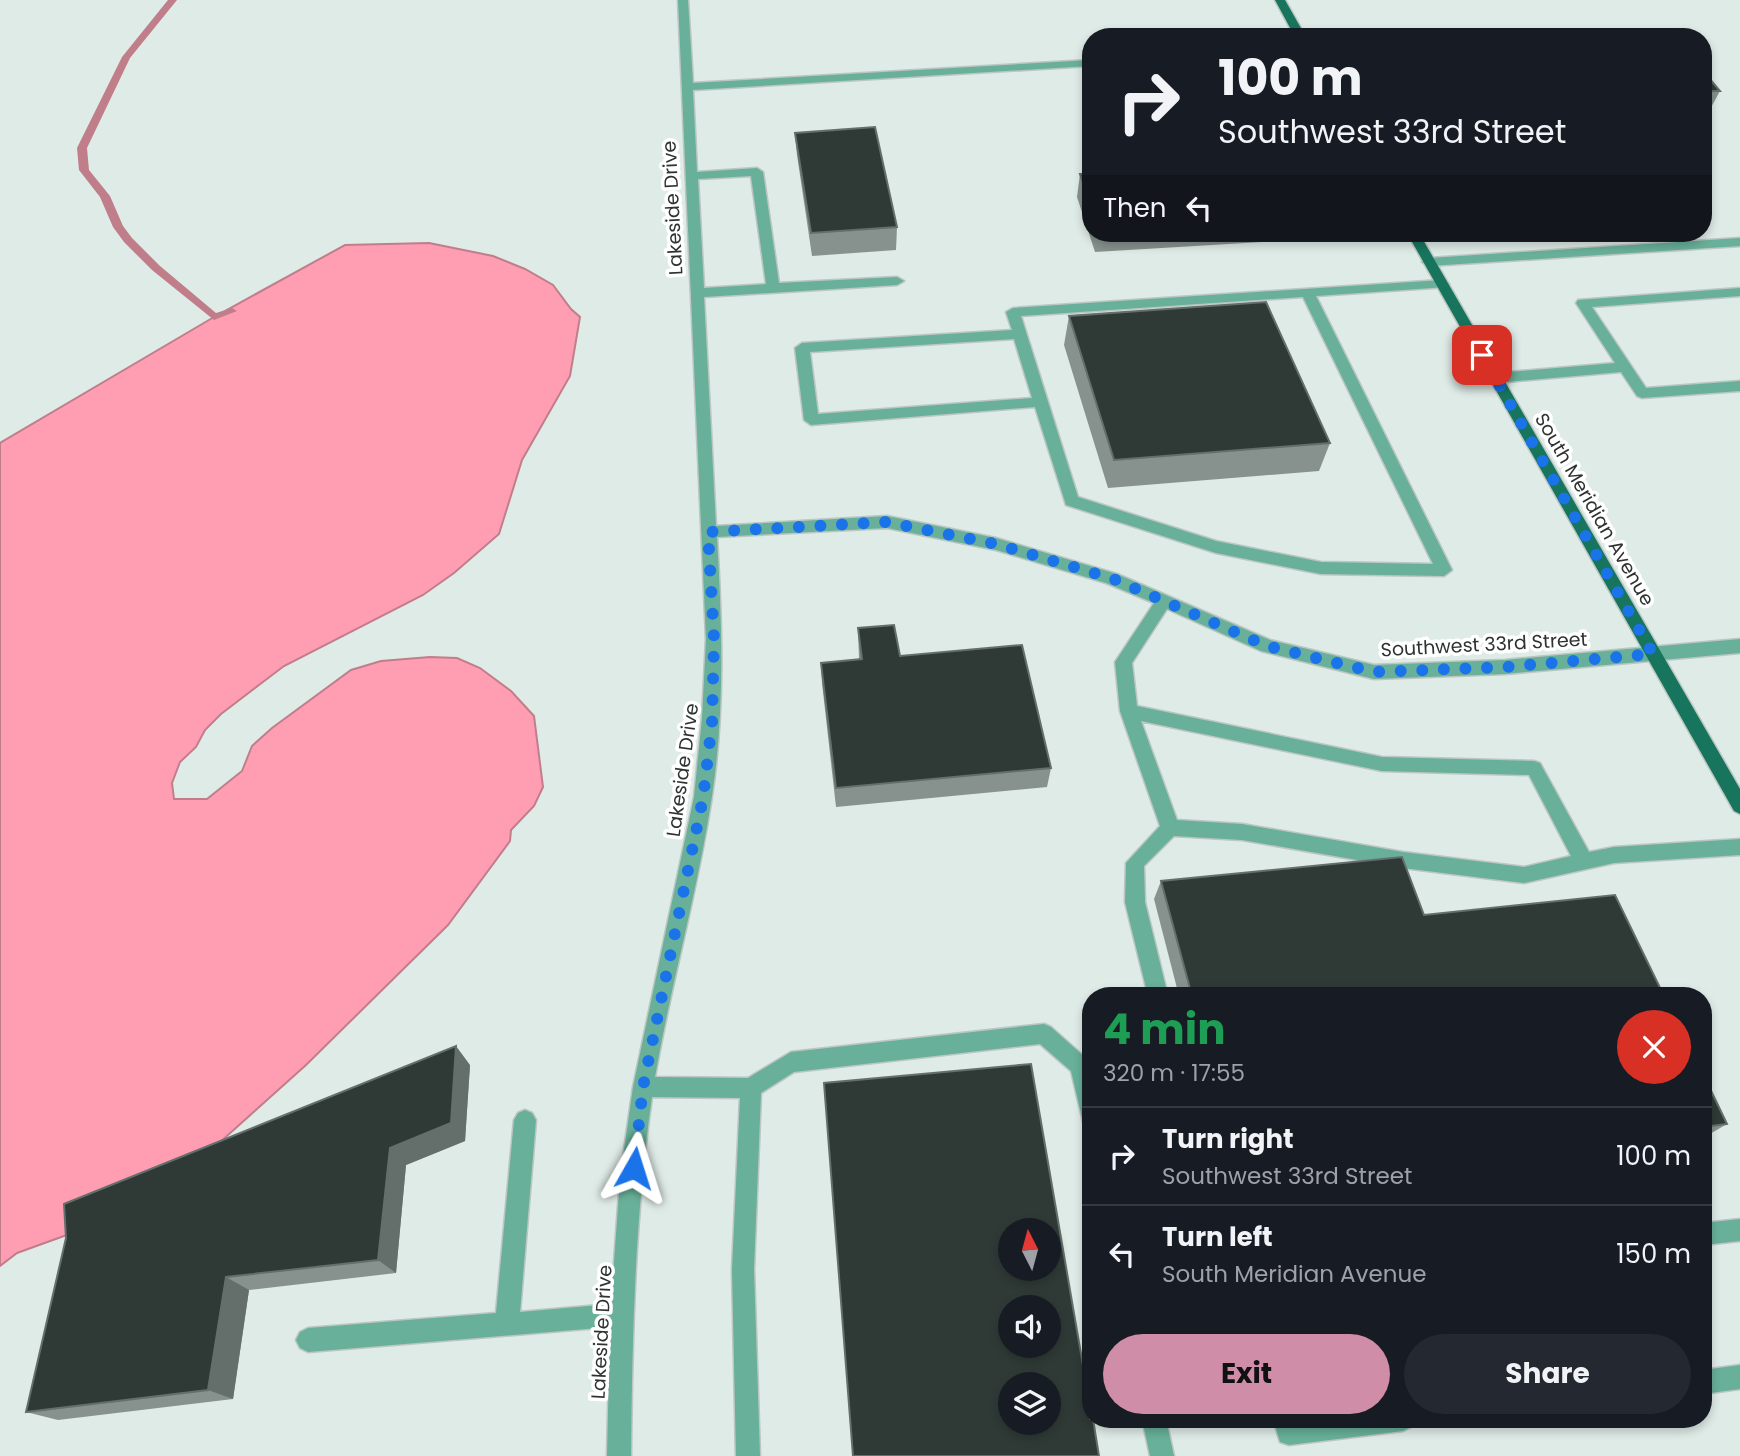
<!DOCTYPE html>
<meta charset="utf-8">
<style>
:root{--surface:#171b24;--page:#242831;--text:#f1f3f6;--muted:#9ea1a6;--line:#363941;--accent:#cf8da8}
body{margin:0;font-family:Poppins,sans-serif;background:var(--page);color:var(--text);height:100vh;display:flex;flex-direction:column;font-size:26px;white-space:nowrap}
*{box-sizing:border-box;margin:0}
p{font-size:23px;color:var(--muted)}
.icon{flex:none;width:38px;height:38px;fill:none;stroke:currentColor;stroke-width:2;stroke-linecap:round;stroke-linejoin:round}
.map{position:relative;flex:1;overflow:hidden}
.side{position:absolute;left:1082px;top:987px;width:630px;height:441px;display:flex;flex-direction:column;background:var(--surface);border-radius:28px;box-shadow:0 4px 10px #0003}
.side>*{flex:none}
.hud{position:absolute;left:1082px;top:28px;width:630px;height:214px;border-radius:28px;box-shadow:0 4px 10px #0003;background:#171b24;color:var(--text);overflow:hidden}
.needle{width:46px;rotate:354deg}
.fabs{position:absolute;left:998px;top:1218px;display:grid;gap:14px}
.fabs a{display:grid;place-items:center;width:63px;height:63px;border-radius:50%;background:var(--surface);box-shadow:0 4px 10px #0003;font-size:35px}
.pin{position:absolute;display:grid;place-items:center;width:60px;height:60px;color:#fff;margin:-30px;border-radius:14px;box-shadow:0 4px 10px #0006}
.me{position:absolute;width:77px;margin:-38px;rotate:6deg;stroke-linejoin:round;filter:drop-shadow(0 0 5px #0008)}
.turn{display:flex;align-items:center;gap:24px;height:147px;padding:0 21px;font-size:32px}
.turn .icon{width:91px;height:91px;stroke-width:2.5}
.turn b{display:block;font-size:49px;line-height:60px}
.then{display:flex;align-items:center;height:66px;padding:0 21px;background:#0003;gap:14px;font-size:26px}
.round{display:grid;place-items:center;flex:none;width:74px;height:74px;border-radius:37px;background:var(--page)}
.head{display:flex;align-items:center;justify-content:space-between;height:119px;padding:0 21px}
h1{font-size:42px;font-weight:700;line-height:52px;color:#1e9e55}
.button{display:flex;gap:14px;margin-top:auto;padding:14px 21px}
.button a{flex:1;height:80px;border-radius:42px;background:var(--accent);color:#111;font-size:28px;font-weight:700;line-height:80px;text-align:center}
.button a+a{background:var(--page);color:var(--text)}
ul{padding:0;list-style:none}
li{display:flex;align-items:center;gap:21px;height:98px;padding:0 21px;border-top:2px solid var(--line)}
li div{flex:1}
li b{display:block;font-size:26px}
li em{font-style:normal}
.map>svg:first-child{display:block}
.water{fill:#ff9eb2;stroke:#c07e8b;stroke-width:2}
.lines{fill:none;stroke-linecap:round;stroke-linejoin:round}
.stream{fill:#c07e8b;fill-rule:evenodd}
.minor-casing{stroke:#bcc6c3;stroke-width:3}
.major-casing{stroke:#bcc6c3;stroke-width:3}
.minor{fill:#68b099;fill-rule:evenodd}
.major{fill:#17745d;fill-rule:evenodd}
.wall{fill:#87928e}
.shaded-wall{fill:#646f6b}
.building{fill:#2f3a36;stroke:#646f6b;stroke-width:2;fill-rule:evenodd}
.route{stroke:#1a73e8;stroke-width:12;stroke-dasharray:0 21.6}
.labels{text-anchor:middle;stroke-width:7;stroke-linejoin:round;paint-order:stroke}
.street-label{font-size:19px;fill:#2e3331;stroke:#fff}
</style>
<div class="map">
<svg width="1740" height="1456" viewBox="0 0 1740 1456">
<rect width="100%" height="100%" fill="#dfebe7"/>
<path class="water" d="M429,243L493,256L525,269L553,285L571,309L580,317L570,376L522,460L499,534L454,573L423,595L284,666L221,714L205,730L196,747L180,762L172,783L174,799H207L242,771L252,746L272,728L351,670L381,661L430,657L457,658L480,668L511,691L534,716L543,787L534,806L511,830L510,841L448,925L306,1065L218,1144L75,1232L17,1253L0,1266V443L214,317L345,245Z"/>
<g class="lines">
<path class="stream" d="M168,0H177L130,58L87,148L89,170L110,196L123,226L132,238L160,266L216,313L232,308L237,311L214,320L152,270L124,242L113,227L100,197L79,170L77,148L122,57Z"/>
<defs>
<path id="minor" d="M678,0H688L693,83L1090,60V66L693,90L697,172L757,168L763,172L779,283L897,277L904,281L897,285L704,297L716,526L887,516L996,538L1117,574L1270,640L1374,665L1505,660L1740,639V653L1505,674L1374,679L1261,651L1167,609L1132,663L1137,706L1382,757L1534,761L1540,763L1589,852L1614,847L1740,839V855L1614,863L1524,883L1403,868L1242,840L1174,836L1144,866L1145,902L1168,996H1148L1125,902L1126,863L1160,826L1120,711L1115,662L1154,603L1106,583L996,550L887,528L717,537C722,624 725,710 712,796C698,891 671,983 655,1077L748,1078L791,1052L1044,1024L1051,1027L1087,1059L1090,1066V1125L1083,1122L1071,1071L1040,1044L794,1072L761,1093L754,1269L760,1456H736L732,1269L740,1098L652,1097C635,1216 632,1336 631,1456H607L610,1327L308,1352L300,1348L296,1340L300,1332L308,1328L496,1313L514,1120L518,1113L525,1110L532,1113L536,1120L520,1312L611,1304L620,1178L633,1087L694,797L702,718L706,639ZM751,176L766,284L704,288L698,179ZM1141,721L1382,771L1529,775L1571,856L1524,867L1403,852L1242,824L1177,820Z
M1740,238V246L1429,266L1422,262L1429,258Z
M1442,280L1449,284L1447,287L1316,296L1452,570L1444,576L1321,574L1216,553L1066,505L1035,407L811,425L804,420L795,348L802,343L1012,330L1006,312L1013,308ZM1303,297L1433,564L1321,562L1216,541L1078,497L1021,316ZM1014,339L1032,398L818,414L810,352Z
M1740,288V296L1592,307L1646,388L1740,381V391L1642,398L1637,396L1621,372L1496,383L1489,378L1496,373L1615,363L1576,303L1578,300Z
M1740,1219V1241L1703,1245V1223Z
M1740,1365V1389L1703,1394V1370Z
M1142,1419H1166L1174,1456H1150Z
M1273,1419H1415L1411,1427L1403,1431L1289,1445L1280,1442Z"/>
<path id="major" d="M1275,0H1285L1306,37H1295Z
M1407,233H1419L1740,789V814L1734,811Z"/>
</defs>
<use href="#minor" class="minor-casing"/>
<use href="#major" class="major-casing"/>
<use href="#minor" class="minor"/>
<use href="#major" class="major"/>
</g>
<path class="wall" d="M1703,71L1720,91L1708,113H1703Z
M795,133L897,227L896,250L812,256L797,155Z
M1080,174H1090V233H1265L1262,242L1095,252L1077,197Z
M1069,316L1330,443L1319,471L1108,488L1064,345Z
M858,628L900,656L1051,768L1047,787L836,807L822,683L821,663L859,659Z
M1161,881L1424,915L1664,996H1179L1154,899Z
M470,1065L465,1141L406,1165L396,1273L249,1290L233,1399L58,1420L26,1412L66,1238Z
M1703,1074L1727,1124L1703,1138Z"/>
<path class="shaded-wall" d="M456,1046L470,1065L465,1141L406,1165L396,1273L378,1260L390,1148Z
M226,1277L249,1290L233,1399L208,1390Z"/>
<path class="building" d="M1703,71L1720,91H1703Z
M875,127L897,227L811,233L795,133Z
M1080,174H1090V203Z
M1266,302L1330,443L1114,460L1069,316Z
M894,625L900,656L1022,645L1051,768L836,788L821,663L862,659L858,628Z
M1402,857L1424,915L1615,895L1664,996H1192L1161,881Z
M456,1046L451,1123L390,1148L378,1260L226,1277L208,1390L26,1412L66,1238L64,1204Z
M1031,1064L1090,1406V1419H1093L1099,1456H853L824,1083ZM1010,1230H1048V1269H1010ZM1010,1307H1048V1346H1010ZM1010,1384H1048V1423H1010Z
M1703,1074L1727,1124L1703,1127Z"/>
<g class="lines">
<path class="route" d="M634,1168L643,1087L703,798L712,723L714,639L708,532L887,522L996,544L1111,578L1267,646L1374,672L1505,667L1653,654L1482,355"/>
</g>
<g class="labels">
<g class="street-label">
<text transform="translate(672 208) rotate(-93)" y="7">Lakeside Drive</text>
<text transform="translate(1595 509) rotate(60)" y="7">South Meridian Avenue</text>
<text transform="translate(1484 644) rotate(-3)" y="7">Southwest 33rd Street</text>
<text transform="translate(682 770) rotate(-82)" y="7">Lakeside Drive</text>
<text transform="translate(601 1332) rotate(-87)" y="7">Lakeside Drive</text>
</g>
</g>
</svg>
<div class="fabs">
<a><svg class="needle" viewBox="-14 -14 28 28"><path d="M0-13l5 13h-10z" fill="#e53935"/><path d="M0 13l5-13h-10z" fill="#9ea1a6"/></svg></a>
<a><svg class="icon" aria-label="sound" viewBox="0 0 24 24"><path d="M4 9h4l5-4v14l-5-4H4zM17 9q2 3 0 6"/></svg></a>
<a><svg class="icon" aria-label="layers" viewBox="0 0 24 24"><path d="M12 4l9 5-9 5-9-5zM3 14l9 5 9-5"/></svg></a>
</div>
<div class="pin" style="left:1482px;top:355px;background:#d93025"><svg class="icon" aria-label="arrive" viewBox="0 0 24 24"><path d="M6 21V4h12l-3 4 3 4H6"/></svg></div>
<svg class="me" style="left:634px;top:1168px" viewBox="-20 -20 40 40"><path d="M0-17L14 15 0 8-14 15z" fill="#1a73e8" stroke="#fff" stroke-width="4"/></svg>
<div class="hud">
<div class="turn"><svg class="icon" aria-label="right" viewBox="0 0 24 24"><path d="M7 20v-9h11M14 6l5 5-5 5"/></svg><div><b>100 m</b>Southwest 33rd Street</div></div>
<div class="then">Then<svg class="icon" aria-label="left" viewBox="0 0 24 24"><path d="M17 20v-9H6M10 6l-5 5 5 5"/></svg></div>
</div>
<section class="side">
<div class="head"><div><h1>4 min</h1><p>320 m · 17:55</p></div><a class="round" style="background:#d93025;color:#fff"><svg class="icon" aria-label="close" viewBox="0 0 24 24"><path d="M6 6l12 12M18 6L6 18"/></svg></a></div>
<ul>
<li><svg class="icon" aria-label="right" viewBox="0 0 24 24"><path d="M7 20v-9h11M14 6l5 5-5 5"/></svg><div><b>Turn right</b><p>Southwest 33rd Street</p></div><em>100 m</em></li>
<li><svg class="icon" aria-label="left" viewBox="0 0 24 24"><path d="M17 20v-9H6M10 6l-5 5 5 5"/></svg><div><b>Turn left</b><p>South Meridian Avenue</p></div><em>150 m</em></li>
</ul>
<div class="button"><a>Exit</a><a>Share</a></div>
</section>
</div>
